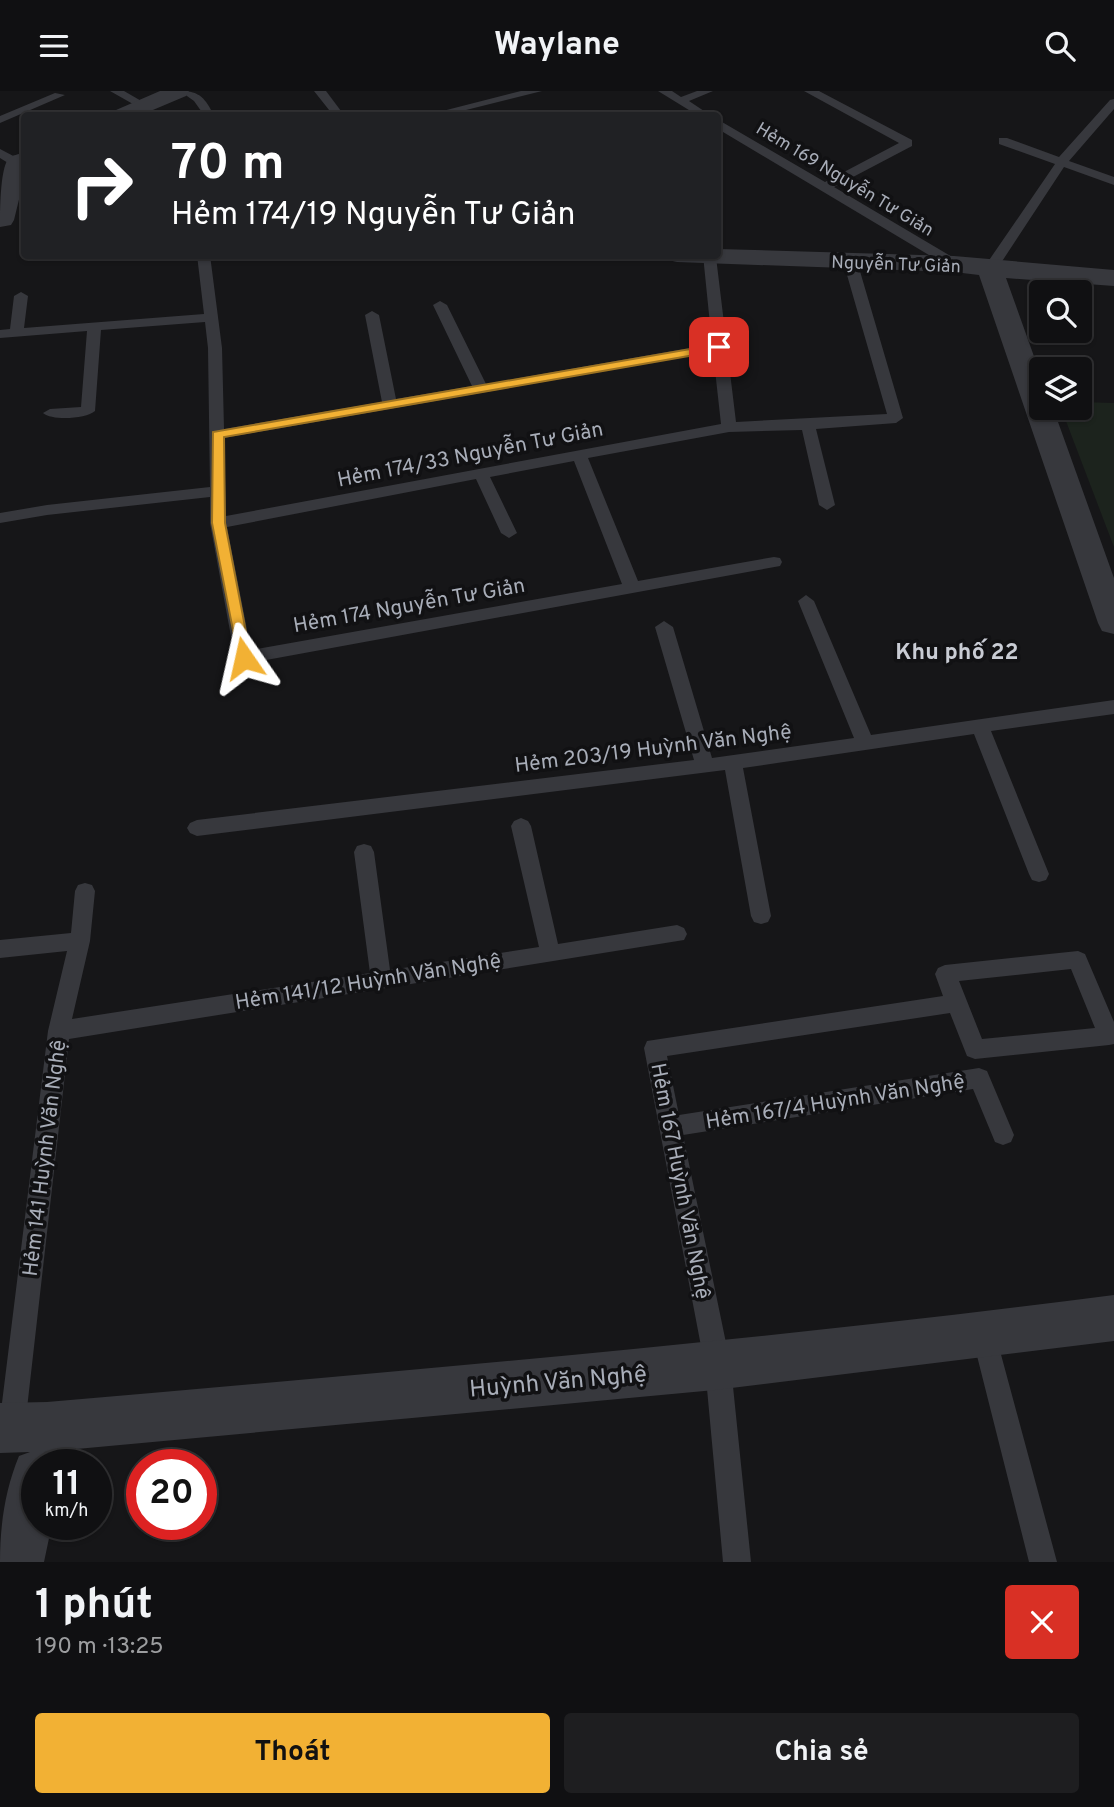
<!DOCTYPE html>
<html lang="vi">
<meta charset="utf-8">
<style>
:root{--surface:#101012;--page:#1e1e20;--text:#f1f3f6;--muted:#9c9d9f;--line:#303032;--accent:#f2b134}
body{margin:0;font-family:Overpass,sans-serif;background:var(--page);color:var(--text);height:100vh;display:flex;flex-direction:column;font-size:26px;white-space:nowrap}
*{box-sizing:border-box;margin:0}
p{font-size:23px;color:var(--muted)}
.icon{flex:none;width:38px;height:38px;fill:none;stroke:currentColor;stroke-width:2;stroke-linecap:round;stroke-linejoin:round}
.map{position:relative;height:1471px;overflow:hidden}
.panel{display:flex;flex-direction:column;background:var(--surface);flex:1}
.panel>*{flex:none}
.guide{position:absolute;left:21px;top:21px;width:700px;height:147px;border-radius:7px;box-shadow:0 2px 5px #0004,0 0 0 2px var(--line);background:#202124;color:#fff;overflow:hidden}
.buttons{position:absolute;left:1029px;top:189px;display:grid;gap:14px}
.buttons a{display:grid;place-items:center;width:63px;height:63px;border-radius:7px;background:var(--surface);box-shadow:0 2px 5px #0004,0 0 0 2px var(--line);font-size:35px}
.speed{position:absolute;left:21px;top:1358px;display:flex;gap:14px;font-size:35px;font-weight:700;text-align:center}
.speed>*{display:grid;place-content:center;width:91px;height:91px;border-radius:50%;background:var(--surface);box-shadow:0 2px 5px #0004,0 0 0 2px var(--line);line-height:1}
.speed small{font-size:18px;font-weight:400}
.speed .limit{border:10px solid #d22;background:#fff;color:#111}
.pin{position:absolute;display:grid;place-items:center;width:60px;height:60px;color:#fff;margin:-30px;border-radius:14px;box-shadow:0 4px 10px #0006}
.me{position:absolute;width:77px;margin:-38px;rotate:349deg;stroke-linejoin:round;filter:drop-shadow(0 0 5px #0008)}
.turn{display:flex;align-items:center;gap:24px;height:147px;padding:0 35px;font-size:32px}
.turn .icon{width:91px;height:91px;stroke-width:2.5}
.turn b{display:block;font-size:49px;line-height:60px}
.round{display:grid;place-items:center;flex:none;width:74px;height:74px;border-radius:7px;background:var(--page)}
.overview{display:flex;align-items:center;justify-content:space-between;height:119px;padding:0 35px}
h1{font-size:42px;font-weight:700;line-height:52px}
.button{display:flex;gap:14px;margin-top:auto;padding:14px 35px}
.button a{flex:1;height:80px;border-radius:7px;background:var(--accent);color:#111;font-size:28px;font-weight:700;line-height:80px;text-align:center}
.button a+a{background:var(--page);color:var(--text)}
header{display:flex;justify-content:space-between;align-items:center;height:91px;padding:0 35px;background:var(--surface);font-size:32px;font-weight:700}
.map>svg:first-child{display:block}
.green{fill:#1c231d}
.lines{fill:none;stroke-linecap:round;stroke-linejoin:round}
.lane{fill:#37383d;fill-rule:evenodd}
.street{fill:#37383d;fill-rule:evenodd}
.route{fill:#f2b134;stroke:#9d7322;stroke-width:2}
.labels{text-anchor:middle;stroke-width:7;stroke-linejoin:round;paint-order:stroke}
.far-street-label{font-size:18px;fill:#a8adb8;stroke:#111113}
.street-label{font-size:21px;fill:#a8adb8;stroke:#111113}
.neighbourhood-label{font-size:23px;font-weight:bold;fill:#c9ccd4;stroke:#111113}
.near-street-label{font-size:24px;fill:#a8adb8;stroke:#111113}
</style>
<header><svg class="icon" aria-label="menu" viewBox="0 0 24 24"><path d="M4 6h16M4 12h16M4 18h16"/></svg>Waylane<svg class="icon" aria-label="search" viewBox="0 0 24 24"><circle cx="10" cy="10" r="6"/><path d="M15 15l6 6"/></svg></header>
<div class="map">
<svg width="1114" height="1471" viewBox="0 0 1114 1471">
<rect width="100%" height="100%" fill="#161618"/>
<path class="green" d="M1080,311L1114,312V456L1061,317H1080Z"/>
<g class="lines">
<path class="lane" d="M110,0H124L150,15L140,17Z
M180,0C201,0 205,8 214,24H204L194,10Z
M314,0H326L344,24H333Z
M521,0H542L446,24H427Z
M658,0H672L681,6L697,0H713L689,10L710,24H697Z
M804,0H819L912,49V55L834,96L959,170V176H949L718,38V30L722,31L825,91L899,52Z
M55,2L65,4L0,32V25Z
M1114,8V18L1069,70L1114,86V94L1064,76L995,181H985L983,178L1055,73L999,53V47H1007L1059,66L1110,9Z
M0,58L21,69L23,72L13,75L0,67Z
M197,164H210L222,257L224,338L382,311L365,224L372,220L379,224L396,308L472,295L433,214L440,210L447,214L486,293L712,253L703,164L716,166L736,331L887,323L843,170L850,166L857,170L903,327L896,332L816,338L835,414L827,419L819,414L802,339L729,341L588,367L638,490L774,466L780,467L782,471L780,475L244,573L235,567L210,432V406L47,424L0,432V422L47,414L210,396L208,257L205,231L101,239L95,320C86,328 52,330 43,322L50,318L81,316L87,240L0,247V239L10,238L14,205L21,201L28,205L24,237L204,223ZM713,261L721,333L226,425L224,347ZM574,370L622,493L251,559L227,436L476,388L501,442L509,447L517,442L490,386Z
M806,504L814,510L871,644L1114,609V623L991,640L1049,783L1046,789L1039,791L1032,789L1029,783L974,643L743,677L771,825L768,831L761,833L754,831L751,825L725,679L197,745L190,742L187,737L190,732L197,729L694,669L655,536L664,530L673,536L712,667L854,647L798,510Z
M521,727L528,730L531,735L558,853L677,834L684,837L687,843L684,849L69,948L25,1335L21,1344L12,1348L3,1344L0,1328L48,940L67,860L0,867V849L71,842L75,800L78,794L85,792L92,794L95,800L90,850L72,928L370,882L354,761L357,755L364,753L371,755L374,761L390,879L539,856L511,735L514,730Z
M1078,860L1085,863L1114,931V953L1109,954L975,968L967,965L950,922L667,965L679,1024L979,977L987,980L1014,1044L1011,1051L1003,1054L995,1051L973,998L683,1044L731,1276L751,1471H723L705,1276L644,957L647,950L943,905L935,883L938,877L945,874ZM1071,878L1095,937L982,948L959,890Z
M984,1233L993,1236L996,1245L1057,1471H1029L972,1245L975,1236Z"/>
<path class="street" d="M160,0H189L186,5L141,24H113L116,19Z
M24,62V88L14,129L11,134L0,136C0,120 0,80 8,68C12,64 19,63 24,62Z
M718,158L954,165L1114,179V195L1006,187L1041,285V317H1053L1114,487V543L1102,540L1098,532L979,184L954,181L677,171L668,169L665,164H718Z
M1114,1204V1250L715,1299L44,1361L55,1365L58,1374H37V1433H52L44,1471H0C0,1434 5,1399 19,1365L30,1361L0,1362V1312L47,1311C403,1280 759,1250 1114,1204Z"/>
</g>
<path class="route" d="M719,253L725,256L723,259L224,346L225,432L251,567L244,572L239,570L212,432L213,341Z"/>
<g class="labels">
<g class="far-street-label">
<text transform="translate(845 88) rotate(31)" y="6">Hẻm 169 Nguyễn Tư Giản</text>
<text transform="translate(896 173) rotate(2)" y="6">Nguyễn Tư Giản</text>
</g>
<g class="street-label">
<text transform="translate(470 363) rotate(-11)" y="7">Hẻm 174/33 Nguyễn Tư Giản</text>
<text transform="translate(409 514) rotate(-10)" y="7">Hẻm 174 Nguyễn Tư Giản</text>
<text transform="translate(653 657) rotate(-7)" y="7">Hẻm 203/19 Huỳnh Văn Nghệ</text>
<text transform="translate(368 890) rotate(-9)" y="7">Hẻm 141/12 Huỳnh Văn Nghệ</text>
<text transform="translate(835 1010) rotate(-9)" y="7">Hẻm 167/4 Huỳnh Văn Nghệ</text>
<text transform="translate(44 1067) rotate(-83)" y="7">Hẻm 141 Huỳnh Văn Nghệ</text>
<text transform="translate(681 1090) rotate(79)" y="7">Hẻm 167 Huỳnh Văn Nghệ</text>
</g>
<g class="neighbourhood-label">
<text x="957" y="568">Khu phố 22</text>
</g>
<g class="near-street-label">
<text transform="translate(558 1290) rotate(-5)" y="8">Huỳnh Văn Nghệ</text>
</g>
</g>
</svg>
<div class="buttons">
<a><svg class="icon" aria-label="search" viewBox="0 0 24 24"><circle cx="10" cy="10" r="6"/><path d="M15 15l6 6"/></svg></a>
<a><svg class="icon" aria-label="layers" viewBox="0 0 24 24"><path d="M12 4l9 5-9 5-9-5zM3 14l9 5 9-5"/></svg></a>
</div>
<div class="speed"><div>11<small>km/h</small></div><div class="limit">20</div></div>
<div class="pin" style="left:719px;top:256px;background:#d93025"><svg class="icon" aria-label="arrive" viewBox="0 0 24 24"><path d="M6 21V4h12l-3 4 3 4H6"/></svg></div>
<svg class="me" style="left:244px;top:567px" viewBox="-20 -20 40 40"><path d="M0-17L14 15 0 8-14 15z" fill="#f2b134" stroke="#fff" stroke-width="4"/></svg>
<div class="guide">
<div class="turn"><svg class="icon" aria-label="right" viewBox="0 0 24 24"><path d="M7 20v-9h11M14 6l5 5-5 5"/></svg><div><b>70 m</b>Hẻm 174/19 Nguyễn Tư Giản</div></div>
</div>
</div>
<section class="panel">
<div class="overview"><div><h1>1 phút</h1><p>190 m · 13:25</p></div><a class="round" style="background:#d93025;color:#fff"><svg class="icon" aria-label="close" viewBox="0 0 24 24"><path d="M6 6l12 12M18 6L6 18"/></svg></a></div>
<div class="button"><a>Thoát</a><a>Chia sẻ</a></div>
</section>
